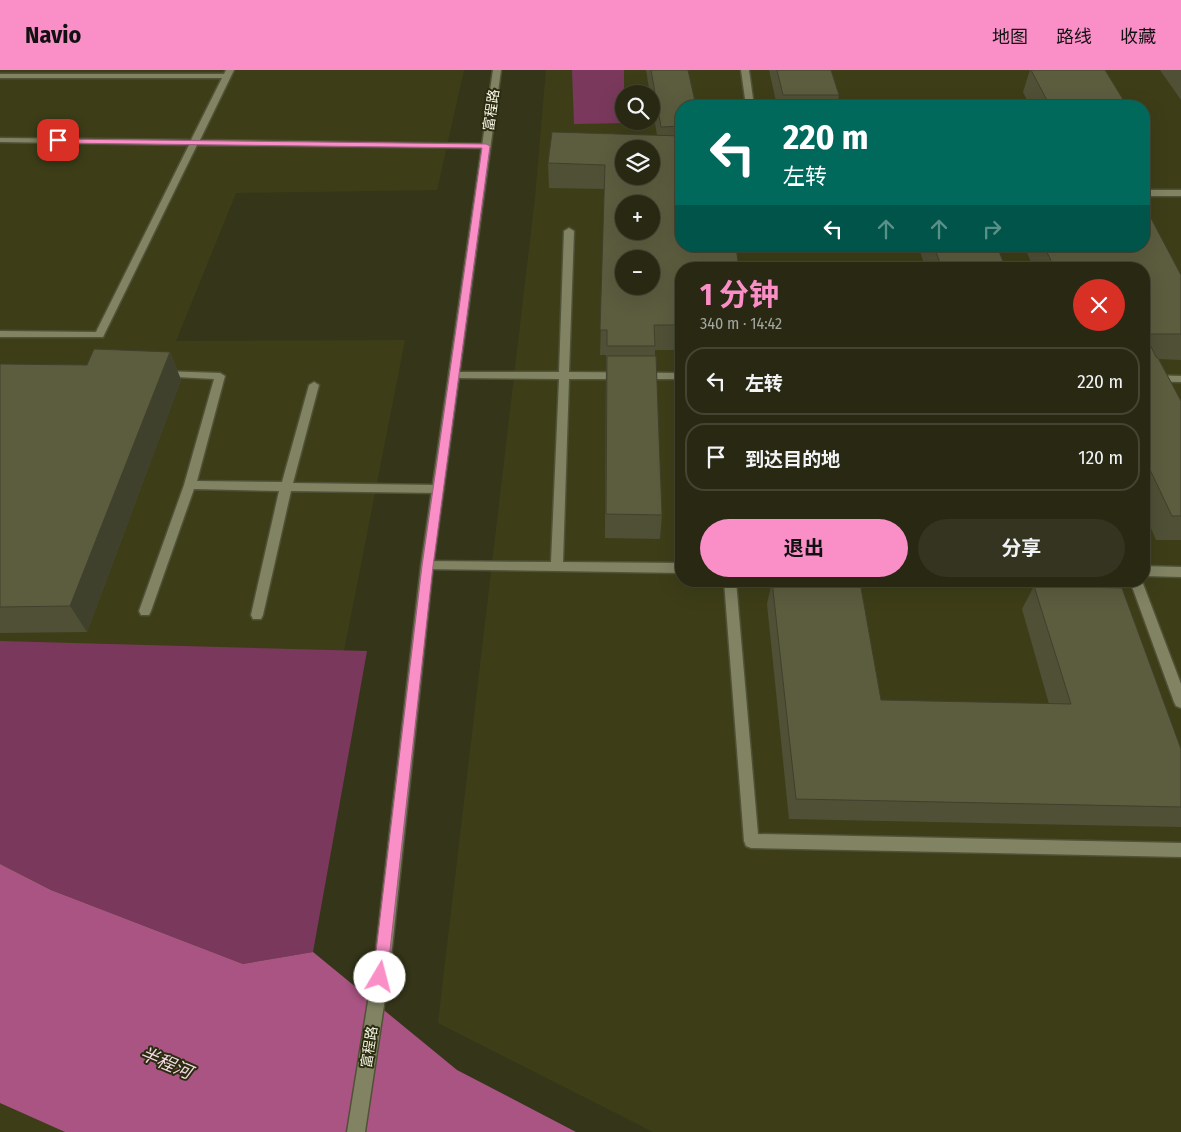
<!DOCTYPE html>
<html lang="zh">
<meta charset="utf-8">
<style>
:root{--surface:#282813;--page:#343421;--text:#f1f3f6;--muted:#a5a6a0;--line:#443;--accent:#fa8fc7}
body{margin:0;font-family:"Fira Sans Condensed","Noto Sans SC",sans-serif;background:var(--page);color:var(--text);height:100vh;display:flex;flex-direction:column;font-size:19px;white-space:nowrap}
*{box-sizing:border-box;margin:0}
p{font-size:16px;color:var(--muted)}
.icon{flex:none;width:28px;height:28px;fill:none;stroke:currentColor;stroke-width:2;stroke-linecap:round;stroke-linejoin:round}
.map{position:relative;flex:1;overflow:hidden}
.panel{position:absolute;left:675px;top:192px;width:475px;height:325px;display:flex;flex-direction:column;background:var(--surface);border-radius:20px;box-shadow:0 5px 20px #0002,0 0 0 1px var(--line)}
.panel>*{flex:none}
.hud{position:absolute;left:675px;top:30px;width:475px;height:152px;border-radius:20px;box-shadow:0 5px 20px #0002,0 0 0 1px var(--line);background:#00695c;color:#fff;overflow:hidden}
.fabs{position:absolute;left:615px;top:15px;display:grid;gap:10px}
.fabs a{display:grid;place-items:center;width:45px;height:45px;border-radius:50%;background:var(--surface);box-shadow:0 5px 20px #0002,0 0 0 1px var(--line);font-size:25px}
.pin{position:absolute;display:grid;place-items:center;width:42px;height:42px;color:#fff;margin:-21px;border-radius:10px;box-shadow:0 2px 8px #0006}
.me{position:absolute;width:55px;margin:-28px;rotate:8deg;stroke-linejoin:round;filter:drop-shadow(0 0 4px #0008)}
.turn{display:flex;align-items:center;gap:18px;height:105px;padding:0 25px;font-size:22px}
.turn .icon{width:65px;height:65px;stroke-width:2.5}
.turn b{display:block;font-size:35px;line-height:42px}
.lanes{display:flex;align-items:center;height:48px;padding:0 25px;background:#0003;justify-content:center;gap:25px;direction:ltr}
.lanes .off{opacity:.35}
.round{display:grid;place-items:center;flex:none;width:52px;height:52px;border-radius:26px;background:var(--page)}
.head{display:flex;align-items:center;justify-content:space-between;height:85px;padding:0 25px}
h1{font-size:30px;font-weight:700;line-height:38px;color:var(--accent)}
.action{display:flex;gap:10px;margin-top:auto;padding:10px 25px}
.action a{flex:1;height:58px;border-radius:30px;background:var(--accent);color:#111;font-size:20px;font-weight:700;line-height:58px;text-align:center}
.action a+a{background:var(--page);color:var(--text)}
ul{padding:0;list-style:none}
li{display:flex;align-items:center;gap:15px;height:68px;margin:0 10px 8px;padding:0 15px;border:2px solid var(--line);border-radius:20px}
li div{flex:1}
li b{display:block;font-size:19px}
li em{font-style:normal}
header{display:flex;align-items:center;gap:30px;box-sizing:border-box;height:70px;padding:0 25px;background:var(--accent);color:#111}
header strong{font-size:24px}
nav{display:flex;gap:28px;margin-inline-start:auto;font-size:18px}
.map>svg:first-child{display:block}
.built{fill:#3d3e18;fill-rule:evenodd}
.green{fill:#7a395c}
.water{fill:#aa5483}
.lines{fill:none;stroke-linecap:round;stroke-linejoin:round}
.lane-casing{stroke:#505238;stroke-width:3}
.secondary-casing{stroke:#505238;stroke-width:3}
.lane{fill:#818363;fill-rule:evenodd}
.secondary{fill:#818363;fill-rule:evenodd}
.wall{fill:#4f5036}
.shaded-wall{fill:#40412c}
.building{fill:#5c5d3f;stroke:#40412c;fill-rule:evenodd}
.route{fill:#fa8fc7;stroke:#a25d81}
.labels{text-anchor:middle;stroke-width:4;stroke-linejoin:round;paint-order:stroke}
.street-label{font-size:14px;fill:#f3f5e3;stroke:#2b2c0f}
.near-water-label{font-size:18px;font-style:italic;fill:#f3dae6;stroke:#2b2c0f}
</style>
<header>
<strong>Navio</strong>
<nav><a>地图</a><a>路线</a><a>收藏</a></nav>
</header>
<div class="map">
<svg width="1181" height="1062" viewBox="0 0 1181 1062">
<rect width="100%" height="100%" fill="#353619"/>
<path class="built" d="M0,0H464L437,120L236,123L176,271L405,270L289,861L38,767L0,848Z
M546,0H1181V1062H653L438,953L535,128ZM624,24H651V51H624ZM681,36H1144V176H681ZM624,79H651V106H624ZM624,134H651V161H624ZM624,189H651V216H624ZM681,199H1144V511H681Z
M0,1033L11,1038L65,1062H0Z"/>
<path class="green" d="M572,0H624V51L627,53L574,54Z
M0,571L367,581L313,882L243,894L51,820L0,794Z"/>
<path class="water" d="M0,794L51,820L243,894L313,882L457,1000L576,1062H65L0,1033Z"/>
<g class="lines">
<defs>
<path id="lane" d="M226,0H234L200,70L486,74L490,76L486,78L197,75L103,267H0V261L96,262L189,75L0,72V68L191,70L222,8H0V4H224Z
M741,0H749L754,36H746Z
M1144,120H1181V126H1144Z
M569,158L574,161L569,302L681,303V309H569L563,492L681,493V503L423,499L421,496L423,493L427,491L551,492L559,309L454,308L449,305L454,302H559L564,161Z
M162,301L220,303L225,306L197,411L282,412L309,315L314,312L319,315L293,413L438,415L444,419L438,423L291,421L263,545L261,549H253L251,545L279,421L194,419L151,541L149,545H141L139,541L184,415L214,309L158,306L157,304Z
M1144,305L1181,306V312L1144,311Z
M1144,496L1181,497V507L1144,506Z
M724,511H736L758,764L1181,773V787L751,778L746,776L744,771Z
M1130,511H1142L1181,614V638L1176,636L1174,632Z"/>
<path id="secondary" d="M493,0H501L433,496L391,888L365,1062H347L375,888L421,496Z"/>
</defs>
<use href="#lane" class="lane-casing"/>
<use href="#secondary" class="secondary-casing"/>
<use href="#lane" class="lane"/>
<use href="#secondary" class="secondary"/>
</g>
<path class="wall" d="M646,0H688L681,36V280H655V286L662,445L660,469L605,468L606,285H600L605,119L549,118L548,93L657,65L651,30V24H650Z
M769,0H831L839,25L837,36H777Z
M1030,0H1105L1127,36H1030L1023,22Z
M1160,0H1181V30Z
M918,176H997L1006,199H926Z
M1024,176H1144L1181,205V290L1159,289L1181,331V470H1156L1144,442V199H1034Z
M170,282L181,310L87,562L0,563V294L87,295Z
M772,511H808L881,630L1049,634L1022,539L1034,516L1181,679V757L789,749L767,534Z"/>
<path class="shaded-wall" d="M170,282L181,310L87,562L70,536Z"/>
<path class="building" d="M651,0H688L696,36H681V56L661,57Z
M777,0H831L839,25H783Z
M1031,0H1105L1127,36H1050Z
M552,62L681,66V176H736L739,199H681V255H654L655,276H607V260H600L605,95L548,93ZM624,79H651V106H624ZM624,134H651V161H624ZM624,189H651V216H624Z
M1144,135L1181,205V264H1145L1156,287L1158,288L1181,331V446H1172L1144,387V199H1055L1044,176H1144Z
M934,176H997L1006,199H942Z
M94,279L170,282L70,536L0,537V294L87,295Z
M607,286H656L662,445L606,444Z
M772,511L860,512L881,630L1071,634L1034,516L1122,518L1181,679V737L796,729Z"/>
<path class="route" d="M56,69L486,74L490,76L433,496L387,907L385,912L380,914L375,912L373,907L422,496L482,78L58,73L55,70Z"/>
<g class="labels">
<g class="street-label">
<text transform="translate(491 40) rotate(-82)" y="5">富程路</text>
<text transform="translate(369 977) rotate(-81)" y="5">富程路</text>
</g>
<g class="near-water-label">
<text transform="translate(166 993) rotate(23)" y="6">半程河</text>
</g>
</g>
</svg>
<div class="fabs">
<a><svg class="icon" aria-label="search" viewBox="0 0 24 24"><circle cx="10" cy="10" r="6"/><path d="M15 15l6 6"/></svg></a>
<a><svg class="icon" aria-label="layers" viewBox="0 0 24 24"><path d="M12 4l9 5-9 5-9-5zM3 14l9 5 9-5"/></svg></a>
<a>+</a>
<a>−</a>
</div>
<div class="pin" style="left:58px;top:70px;background:#d93025"><svg class="icon" aria-label="arrive" viewBox="0 0 24 24"><path d="M6 21V4h12l-3 4 3 4H6"/></svg></div>
<svg class="me" style="left:380px;top:907px" viewBox="-20 -20 40 40"><circle r="19" fill="#fff"/><path d="M0-13L10 11 0 6-10 11z" fill="#fa8fc7"/></svg>
<div class="hud">
<div class="turn"><svg class="icon" aria-label="left" viewBox="0 0 24 24"><path d="M17 20v-9H6M10 6l-5 5 5 5"/></svg><div><b>220 m</b>左转</div></div>
<div class="lanes"><svg class="icon" aria-label="left" viewBox="0 0 24 24"><path d="M17 20v-9H6M10 6l-5 5 5 5"/></svg><svg class="icon off" aria-label="ahead" viewBox="0 0 24 24"><path d="M12 20V5M6 11l6-6 6 6"/></svg><svg class="icon off" aria-label="ahead" viewBox="0 0 24 24"><path d="M12 20V5M6 11l6-6 6 6"/></svg><svg class="icon off" aria-label="right" viewBox="0 0 24 24"><path d="M7 20v-9h11M14 6l5 5-5 5"/></svg></div>
</div>
<section class="panel">
<div class="head"><div><h1>1 分钟</h1><p>340 m · 14:42</p></div><a class="round" style="background:#d93025;color:#fff"><svg class="icon" aria-label="close" viewBox="0 0 24 24"><path d="M6 6l12 12M18 6L6 18"/></svg></a></div>
<ul>
<li><svg class="icon" aria-label="left" viewBox="0 0 24 24"><path d="M17 20v-9H6M10 6l-5 5 5 5"/></svg><div><b>左转</b></div><em>220 m</em></li>
<li><svg class="icon" aria-label="arrive" viewBox="0 0 24 24"><path d="M6 21V4h12l-3 4 3 4H6"/></svg><div><b>到达目的地</b></div><em>120 m</em></li>
</ul>
<div class="action"><a>退出</a><a>分享</a></div>
</section>
</div>
